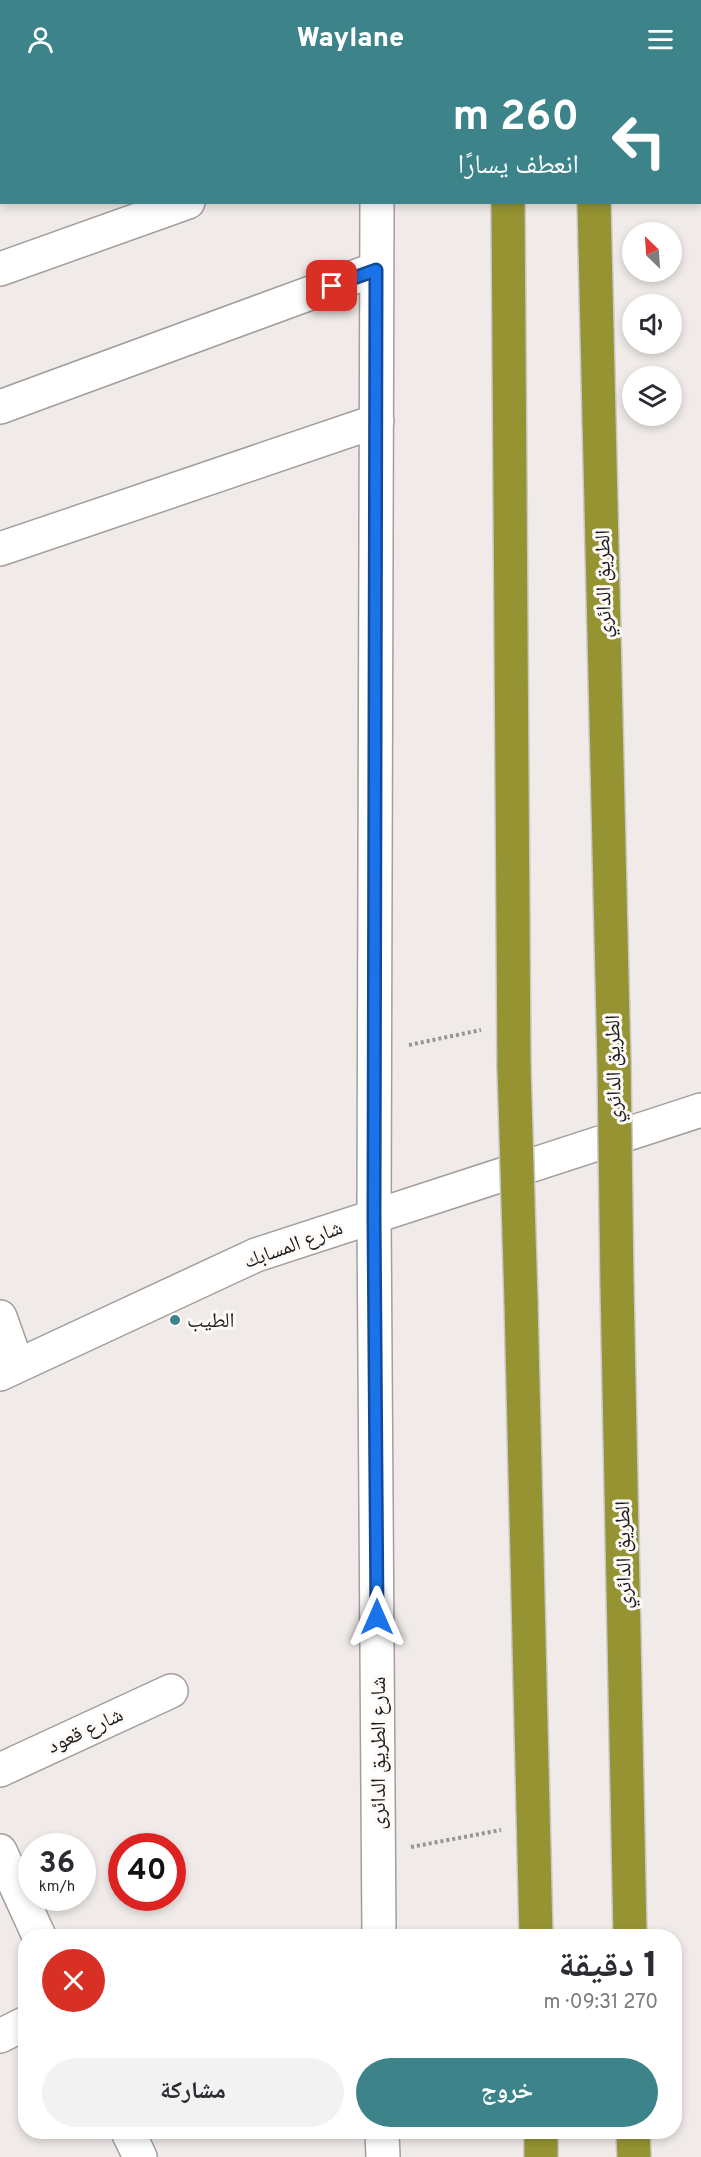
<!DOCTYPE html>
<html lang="ar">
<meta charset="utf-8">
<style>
:root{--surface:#fff;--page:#f2f2f3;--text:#2b2b33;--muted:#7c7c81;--accent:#3c848a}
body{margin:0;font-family:Overpass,"Noto Naskh Arabic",sans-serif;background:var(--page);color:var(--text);direction:rtl;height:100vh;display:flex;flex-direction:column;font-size:22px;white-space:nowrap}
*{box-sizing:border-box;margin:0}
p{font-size:20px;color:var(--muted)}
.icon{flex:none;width:33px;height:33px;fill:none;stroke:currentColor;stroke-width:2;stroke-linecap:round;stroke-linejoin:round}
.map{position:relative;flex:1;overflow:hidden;direction:ltr}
.drawer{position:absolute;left:18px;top:1851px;width:664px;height:210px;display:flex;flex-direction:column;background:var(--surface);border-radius:24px;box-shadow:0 3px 9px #0003;direction:rtl}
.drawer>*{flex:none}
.guide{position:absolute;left:0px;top:0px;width:702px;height:126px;box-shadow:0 3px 9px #0003;direction:rtl;background:#3c848a;color:#fff;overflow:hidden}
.needle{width:39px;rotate:335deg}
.buttons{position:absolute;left:622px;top:144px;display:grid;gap:12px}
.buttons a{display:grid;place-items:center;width:60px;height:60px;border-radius:50%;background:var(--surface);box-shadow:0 3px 9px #0003;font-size:30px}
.speed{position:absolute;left:18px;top:1755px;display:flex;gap:12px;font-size:30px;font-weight:700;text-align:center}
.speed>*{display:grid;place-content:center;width:78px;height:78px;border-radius:50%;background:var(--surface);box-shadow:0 3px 9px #0003;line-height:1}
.speed small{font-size:15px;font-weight:400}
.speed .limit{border:9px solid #d22;background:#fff;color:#111}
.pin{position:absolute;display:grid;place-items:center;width:51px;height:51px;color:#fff;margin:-26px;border-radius:12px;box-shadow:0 3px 9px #0006}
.me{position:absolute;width:66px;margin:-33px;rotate:0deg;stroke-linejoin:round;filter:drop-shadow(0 0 4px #0008)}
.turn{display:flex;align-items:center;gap:21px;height:126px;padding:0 24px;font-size:27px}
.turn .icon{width:78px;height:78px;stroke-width:2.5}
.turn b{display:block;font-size:42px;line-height:51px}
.round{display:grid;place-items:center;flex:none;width:63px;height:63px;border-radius:32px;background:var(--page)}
.headline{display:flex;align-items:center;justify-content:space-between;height:102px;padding:0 24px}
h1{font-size:36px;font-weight:800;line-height:45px}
.cta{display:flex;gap:12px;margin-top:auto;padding:12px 24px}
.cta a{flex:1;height:69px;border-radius:36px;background:var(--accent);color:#fff;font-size:24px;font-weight:800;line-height:69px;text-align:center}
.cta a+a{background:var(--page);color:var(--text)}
header{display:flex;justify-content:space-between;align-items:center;height:78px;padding:0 24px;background:var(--accent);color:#fff;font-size:27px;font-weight:800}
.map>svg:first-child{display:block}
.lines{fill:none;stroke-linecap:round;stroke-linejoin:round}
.minor-casing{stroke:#a29e9c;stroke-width:36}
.highway-casing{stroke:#c9c8c8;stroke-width:36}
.path{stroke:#979492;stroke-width:4;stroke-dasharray:3 3;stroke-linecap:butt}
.minor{stroke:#fff;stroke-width:33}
.highway{stroke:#969432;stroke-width:33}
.highway-bridge-casing{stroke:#c9c8c8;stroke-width:36;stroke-linecap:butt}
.highway-bridge{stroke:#969432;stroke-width:33}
.route-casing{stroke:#114b97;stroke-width:15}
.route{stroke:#1a73e8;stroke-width:10}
.poi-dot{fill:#3c848a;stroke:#fdf9f7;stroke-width:2}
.labels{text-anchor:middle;stroke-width:6;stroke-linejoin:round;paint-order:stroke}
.street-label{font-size:21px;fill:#1d1b1b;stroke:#fdf9f7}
.poi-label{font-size:21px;fill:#1d1b1b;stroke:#fdf9f7;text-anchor:start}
</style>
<header><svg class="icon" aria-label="menu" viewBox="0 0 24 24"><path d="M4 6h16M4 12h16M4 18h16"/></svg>Waylane<svg class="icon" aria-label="person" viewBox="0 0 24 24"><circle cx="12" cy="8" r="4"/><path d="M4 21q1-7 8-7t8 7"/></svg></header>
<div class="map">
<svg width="701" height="2079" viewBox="0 0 701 2079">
<rect width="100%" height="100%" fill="#f0ebe9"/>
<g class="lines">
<defs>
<path id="minor" d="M301,0L302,2
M375,0V2
M377,124L374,1138L379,1858
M0,191L188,124
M0,329L376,191
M0,471L377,343
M0,1239L17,1287
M0,1296L256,1177L701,1032
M0,1692L171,1613
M0,1773L39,1858
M0,1958L26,1945
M128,2054L140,2079
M382,2054L383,2079"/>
<path id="highway" d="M508,0V2
M592,0V2
M508,124L514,989
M594,124L614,986
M617,1206L630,1858
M521,1223L536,1858
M541,2054V2079
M633,2054L634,2079"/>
</defs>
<use href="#minor" class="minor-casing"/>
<use href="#highway" class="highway-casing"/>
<path class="path" d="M409,967L481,952
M411,1769L501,1752"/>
<use href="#minor" class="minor"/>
<use href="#highway" class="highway"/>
<defs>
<path id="highway-bridge" d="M614,986L617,1206
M514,989L521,1223"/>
</defs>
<use href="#highway-bridge" class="highway-bridge-casing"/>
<use href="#highway-bridge" class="highway-bridge"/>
</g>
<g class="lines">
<defs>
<path id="route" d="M332,208L376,192L374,1138L377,1539"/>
</defs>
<use href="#route" class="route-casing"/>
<use href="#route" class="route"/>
</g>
<circle class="poi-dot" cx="175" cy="1242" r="6"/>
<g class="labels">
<g class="street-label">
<text transform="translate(603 506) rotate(-91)" y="7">الطريق الدائري</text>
<text transform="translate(613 991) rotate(-91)" y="7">الطريق الدائري</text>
<text transform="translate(293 1166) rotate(-20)" y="7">شارع المسابك</text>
<text transform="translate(623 1477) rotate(-91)" y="7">الطريق الدائري</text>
<text transform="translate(85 1652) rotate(-25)" y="7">شارع قعود</text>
<text transform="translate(378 1675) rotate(-90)" y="7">شارع الطريق الدائرى</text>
</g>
<g class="poi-label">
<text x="187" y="1249">الطيب</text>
</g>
</g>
</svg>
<div class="buttons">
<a><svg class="needle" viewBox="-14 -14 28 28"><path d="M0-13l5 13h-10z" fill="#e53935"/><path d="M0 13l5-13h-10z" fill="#7c7c81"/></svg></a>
<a><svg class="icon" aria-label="sound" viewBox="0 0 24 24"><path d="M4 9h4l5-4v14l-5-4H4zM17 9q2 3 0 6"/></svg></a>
<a><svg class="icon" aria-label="layers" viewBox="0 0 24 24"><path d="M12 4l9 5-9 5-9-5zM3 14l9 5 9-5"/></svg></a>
</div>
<div class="speed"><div>36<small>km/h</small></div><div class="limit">40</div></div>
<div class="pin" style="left:332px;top:208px;background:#d93025"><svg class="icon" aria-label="arrive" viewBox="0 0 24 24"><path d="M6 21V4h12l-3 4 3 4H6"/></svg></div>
<svg class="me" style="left:377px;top:1539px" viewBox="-20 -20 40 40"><path d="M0-17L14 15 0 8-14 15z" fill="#1a73e8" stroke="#fff" stroke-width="4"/></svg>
<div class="guide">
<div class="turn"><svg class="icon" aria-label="left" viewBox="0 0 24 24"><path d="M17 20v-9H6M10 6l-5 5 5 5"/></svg><div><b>260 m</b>انعطف يسارًا</div></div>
</div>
<section class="drawer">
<div class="headline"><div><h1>1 دقيقة</h1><p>270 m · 09:31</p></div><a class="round" style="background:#d93025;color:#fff"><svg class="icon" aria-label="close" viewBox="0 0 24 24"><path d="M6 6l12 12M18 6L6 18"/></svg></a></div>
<div class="cta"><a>خروج</a><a>مشاركة</a></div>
</section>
</div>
